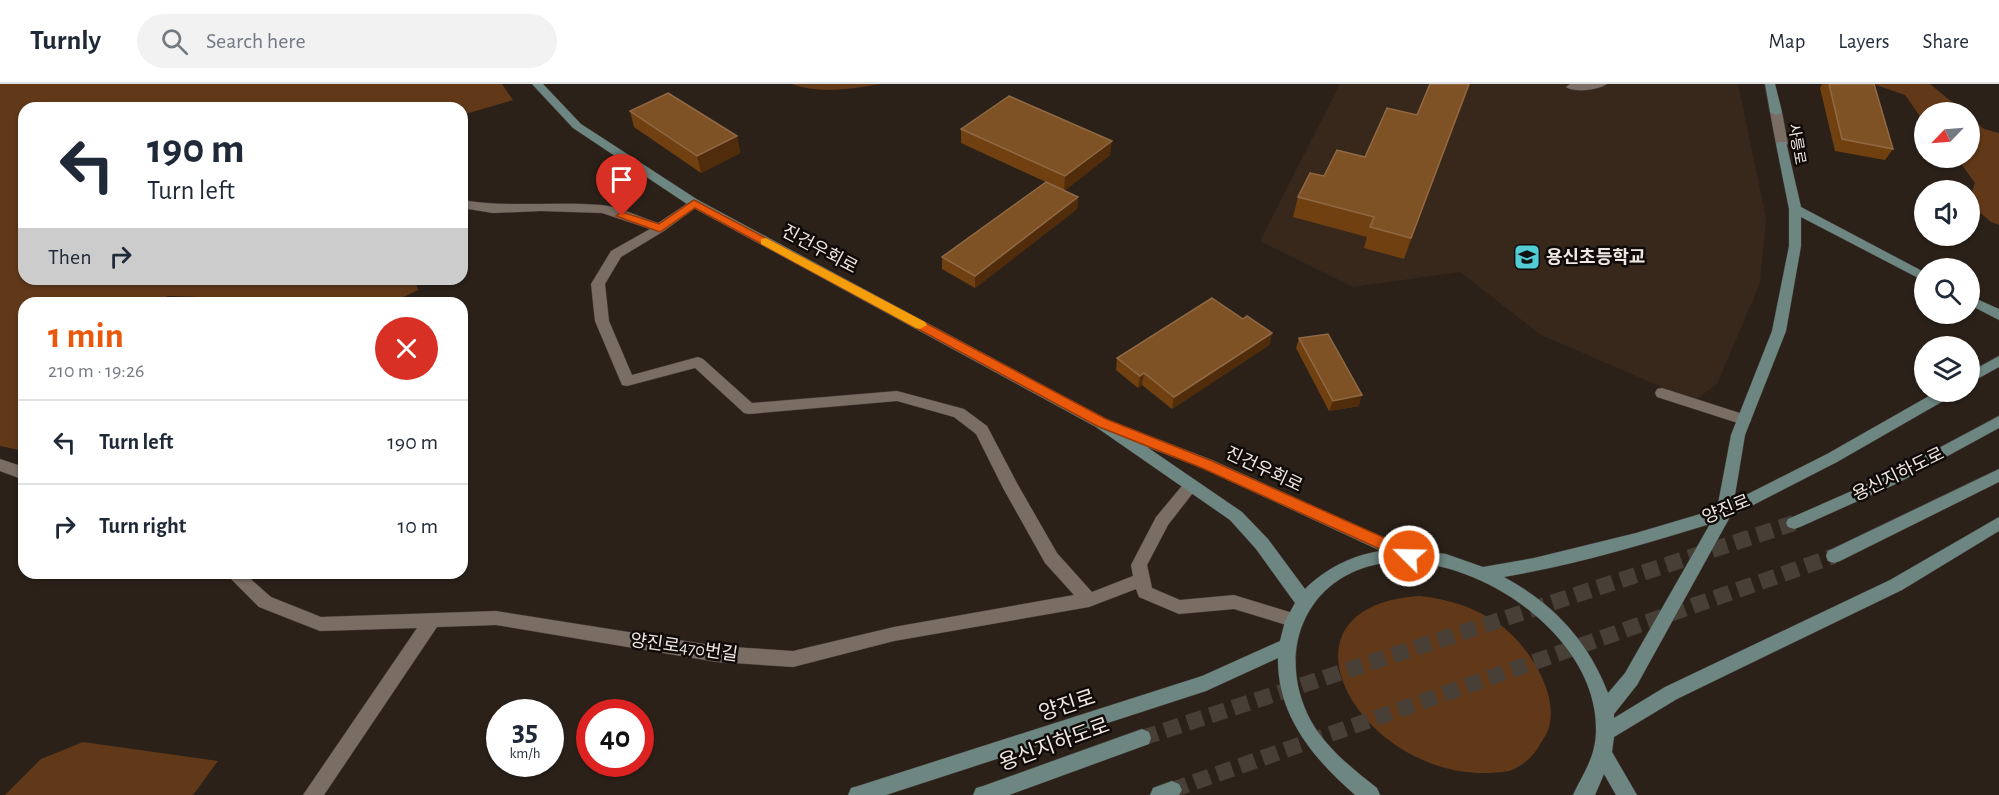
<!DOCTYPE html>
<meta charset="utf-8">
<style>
:root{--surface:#fff;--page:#f2f2f3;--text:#1f2937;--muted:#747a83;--line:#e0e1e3;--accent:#ea580c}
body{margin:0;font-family:"Alegreya Sans","Noto Sans KR",sans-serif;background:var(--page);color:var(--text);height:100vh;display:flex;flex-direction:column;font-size:22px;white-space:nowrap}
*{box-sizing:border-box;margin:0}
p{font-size:20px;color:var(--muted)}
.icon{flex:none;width:33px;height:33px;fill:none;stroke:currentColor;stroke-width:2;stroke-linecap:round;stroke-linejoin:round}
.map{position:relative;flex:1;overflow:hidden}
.drawer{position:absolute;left:18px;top:213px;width:450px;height:282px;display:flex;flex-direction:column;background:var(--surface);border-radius:18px;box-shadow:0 2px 4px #0004}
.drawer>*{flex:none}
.guide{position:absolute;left:18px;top:18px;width:450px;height:183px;border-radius:18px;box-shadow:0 2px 4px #0004;background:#fff;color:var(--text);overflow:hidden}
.needle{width:39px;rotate:245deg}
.buttons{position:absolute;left:1914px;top:18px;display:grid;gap:12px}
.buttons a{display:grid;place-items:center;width:66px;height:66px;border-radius:50%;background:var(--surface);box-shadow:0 2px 4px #0004;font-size:30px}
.speed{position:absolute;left:486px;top:615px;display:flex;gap:12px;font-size:30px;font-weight:700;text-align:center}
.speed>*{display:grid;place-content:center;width:78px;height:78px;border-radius:50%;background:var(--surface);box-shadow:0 2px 4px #0004;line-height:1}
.speed small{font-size:15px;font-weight:400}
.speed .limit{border:9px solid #d22;background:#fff;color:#111}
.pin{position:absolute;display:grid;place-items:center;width:51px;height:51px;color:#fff;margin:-62px -26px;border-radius:50% 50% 50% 0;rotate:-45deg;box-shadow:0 0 6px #0007}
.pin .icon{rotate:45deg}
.me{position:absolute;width:66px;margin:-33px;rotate:293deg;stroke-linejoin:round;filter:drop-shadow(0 0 4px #0008)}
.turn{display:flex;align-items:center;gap:21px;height:126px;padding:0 30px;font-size:27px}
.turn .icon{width:78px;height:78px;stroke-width:2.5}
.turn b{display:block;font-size:42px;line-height:51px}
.then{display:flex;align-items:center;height:57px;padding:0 30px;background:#0003;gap:12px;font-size:22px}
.round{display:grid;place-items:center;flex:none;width:63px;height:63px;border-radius:32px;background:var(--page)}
.headline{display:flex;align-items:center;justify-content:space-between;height:102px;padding:0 30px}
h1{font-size:36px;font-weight:700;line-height:45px;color:var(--accent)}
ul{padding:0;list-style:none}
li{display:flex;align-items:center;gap:18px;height:84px;padding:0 30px;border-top:2px solid var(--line)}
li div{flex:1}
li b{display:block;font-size:22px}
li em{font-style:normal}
header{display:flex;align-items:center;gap:36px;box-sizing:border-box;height:84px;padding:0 30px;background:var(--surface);border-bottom:2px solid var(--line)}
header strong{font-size:28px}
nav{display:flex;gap:33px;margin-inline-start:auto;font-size:21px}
.search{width:420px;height:54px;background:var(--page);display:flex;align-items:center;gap:15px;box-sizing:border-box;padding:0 21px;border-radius:33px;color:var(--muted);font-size:22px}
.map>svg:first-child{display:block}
.built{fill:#38281c}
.green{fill:#613919}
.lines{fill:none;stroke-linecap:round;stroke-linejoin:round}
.secondary-tunnel{stroke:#483f37;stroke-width:16;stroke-dasharray:16 8;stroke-linecap:butt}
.lane-casing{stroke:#443b36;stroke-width:1}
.street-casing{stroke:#443b36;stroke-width:1}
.secondary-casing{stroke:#443b36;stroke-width:1}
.lane{fill:#7a6d64;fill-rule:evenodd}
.street{fill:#7a6d64;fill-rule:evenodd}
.secondary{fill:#6d8682;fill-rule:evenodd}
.wall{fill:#714010}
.shaded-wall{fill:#502c0a}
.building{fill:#7f5226;stroke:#906944;stroke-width:1.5}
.route{fill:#ea580c;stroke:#983908;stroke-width:1.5}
.slow{fill:#f59e0b}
.labels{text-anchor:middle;stroke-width:5;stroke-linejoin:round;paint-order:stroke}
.far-street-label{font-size:15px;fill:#efe7e2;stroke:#100b08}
.street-label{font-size:18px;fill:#efe7e2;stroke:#100b08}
.poi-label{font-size:18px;font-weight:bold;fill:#efe7e2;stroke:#100b08;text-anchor:start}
.near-street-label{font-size:21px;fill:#efe7e2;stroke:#100b08}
</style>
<header>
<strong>Turnly</strong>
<div class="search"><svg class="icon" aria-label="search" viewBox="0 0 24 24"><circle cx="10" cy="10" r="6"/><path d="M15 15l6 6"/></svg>Search here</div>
<nav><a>Map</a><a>Layers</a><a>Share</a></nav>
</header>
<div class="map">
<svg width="1999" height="711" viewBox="0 0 1999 711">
<rect width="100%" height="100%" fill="#2b2119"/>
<path class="built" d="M1340,0H1738L1766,134L1760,199L1717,300L1694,317L1541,251L1460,188L1353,203L1260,157Z"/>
<path class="green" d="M0,0H502L513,16L462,31V24H24V195H415L418,206L391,219L168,212L153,219H24V367L0,362Z
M792,0H881C852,5 819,10 792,0Z
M1873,0H1930L1964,28H1924V38L1905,11Z
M1970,33L1984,45L1999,49V141L1991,138L1970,120V113L1975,99L1957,74H1970Z
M1419,512C1448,515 1475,523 1499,540C1527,560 1561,611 1548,646C1546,651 1542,657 1539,662C1534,672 1520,684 1509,687C1369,711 1255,523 1419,512Z
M83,658L218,677L193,711H5L41,675Z"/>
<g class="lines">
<path class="secondary-tunnel" d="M1142,654L1794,439
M1172,706L1834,472"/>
<defs>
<path id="lane" d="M1607,0C1599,6 1574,9 1566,3L1570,0Z
M1662,304L1749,332L1751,336L1749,340L1744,341L1657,313L1655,309L1657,305Z"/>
<path id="street" d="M1776,25L1782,28L1788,60L1782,63L1776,60L1770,28Z
M694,115L698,116V122L664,147L621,173L605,200L609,237L632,291L698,273L703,275L752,319L897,307L964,325L987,342L1018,401L1057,469L1092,508L1133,492L1131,481L1156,433L1186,397H1196L1199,401L1196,405L1168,441L1147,481L1152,504L1180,516L1234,511L1299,531L1302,536L1299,541L1293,543L1234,525L1179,530L1139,513L1136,505L1089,523L894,557L793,583L717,578L496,541L437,543L324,711H303L417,544L320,547L259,523L225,489H244L271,513L321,533L496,527L717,562L793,567L894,543L1074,511L1045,479L1003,404L976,350L954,333L897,317L749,330L744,329L695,284L627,302L622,301L595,237L591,200L611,167L650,145L602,129L541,127L493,129L462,124V116C508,124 554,117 601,121C620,123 640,133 658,139Z
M0,375L24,383V396L0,387Z"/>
<path id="secondary" d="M532,0H543L581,40L698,116L1106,335L1121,345H1131L1212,376L1408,465L1446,470L1483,483L1534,474L1636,449L1717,425L1731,351L1772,247L1789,162V125L1776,60L1778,58H1786L1801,123L1924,188V197L1801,133V162L1786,247L1745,351L1734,417L1827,370L1936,308H1954L1952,312L1837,378L1730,433L1637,601L1614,630V634L1665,603L1890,496L1999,433V447L1902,506L1677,615L1614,653L1612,668L1637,711H1616L1604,690L1595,711H1573C1583,689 1595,675 1596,648C1599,554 1481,473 1394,478C1310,484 1272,564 1311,637C1326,664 1353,685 1377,704L1380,711H1355C1314,675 1277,632 1278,574L1206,607L886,711H848L851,704L858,702L1202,592L1280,557L1285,537L1295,519L1256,465L1230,436L1096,343L690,122L573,44ZM1147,363L1202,384L1381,467C1352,471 1325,485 1305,505L1268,455L1242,428ZM1710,440L1625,589L1608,609C1588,557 1554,520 1504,493C1574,481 1642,461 1710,440Z
M1765,0H1775L1782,28L1780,30L1776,31L1770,28Z
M1970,212L1999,225V236L1970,221Z
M1999,272V283L1970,299V288Z
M1999,332V344L1898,399L1800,443L1794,445L1788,443L1786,439L1788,435L1888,391Z
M1999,385V398L1840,477L1834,479L1828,477L1826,472L1828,467Z
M1142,645L1149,648L1151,654L1149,660L1009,711H973L976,704L983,702Z
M1172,697L1179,700L1182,706L1179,711H1150L1153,704Z"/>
</defs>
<use href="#lane" class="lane-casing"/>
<use href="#street" class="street-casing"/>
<use href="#secondary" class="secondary-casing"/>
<use href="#lane" class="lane"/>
<use href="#street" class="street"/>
<use href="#secondary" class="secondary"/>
</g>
<path class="wall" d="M1430,0H1470L1404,175L1364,164L1367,153L1293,133L1298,113L1324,92L1365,73L1417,31Z
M1822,0H1871L1893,65L1885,76L1835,67L1820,4Z
M630,27L737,52L740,69L701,89L634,43Z
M961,45L1110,71L1064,107L1078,113L1077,125L975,204L942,185V173L1046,98L961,59Z
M1243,235L1272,249L1269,261L1172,325L1142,301L1138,304L1116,286L1117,274Z
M1299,254L1359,322L1329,327L1296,264Z"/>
<path class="shaded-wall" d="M1469,0H1470L1404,175L1411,154Z
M737,52L740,69L701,89L697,72Z
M1112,57L1110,71L1064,107L1065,92Z
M1078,113L1077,125L975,204V192Z
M1272,249L1269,261L1172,325L1174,313Z
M1144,289L1142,301L1138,304L1140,292Z
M1362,311L1359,322L1329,327L1333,317Z"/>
<path class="building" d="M1430,0H1469L1411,154L1370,143L1374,133L1298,113L1310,89L1324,92L1337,66L1365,73L1387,24L1417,31Z
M1829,0H1874L1893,65L1842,55Z
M668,9L737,52L697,72L630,27Z
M1009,12L1112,57L1065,92L961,45Z
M1046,98L1078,113L975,192L942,173Z
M1212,214L1243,235L1247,232L1272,249L1174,313L1144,289L1140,292L1117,274Z
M1328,250L1362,311L1333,317L1299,254Z"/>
<path class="route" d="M694,116L1106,335L1212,377L1414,467L1416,472L1414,476H1404L1202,384L1097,342L695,124L660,148L616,132L622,128L659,140Z"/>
<path class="slow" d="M766,154L925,238L927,241L920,245L916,244L761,160V155Z"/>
<defs>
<symbol id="school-square" viewBox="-11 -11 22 22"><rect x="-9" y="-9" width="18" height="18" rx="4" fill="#52ccd5" stroke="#100b08"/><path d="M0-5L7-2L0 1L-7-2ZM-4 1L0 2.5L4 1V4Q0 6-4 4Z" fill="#111"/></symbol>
</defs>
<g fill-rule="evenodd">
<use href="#school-square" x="1512" y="158" width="30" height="30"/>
</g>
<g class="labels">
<g class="far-street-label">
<text transform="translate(1797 60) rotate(80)" y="5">사릉로</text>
</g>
<g class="street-label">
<text transform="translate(820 165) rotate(28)" y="6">진건우회로</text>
<text transform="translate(1264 385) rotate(25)" y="6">진건우회로</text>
<text transform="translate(1898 390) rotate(-26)" y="6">용신지하도로</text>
<text transform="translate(1726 425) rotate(-22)" y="6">양진로</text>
<text transform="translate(684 563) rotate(8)" y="6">양진로470번길</text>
</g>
<g class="poi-label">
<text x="1546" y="179">용신초등학교</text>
</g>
<g class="near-street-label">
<text transform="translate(1067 621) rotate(-18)" y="7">양진로</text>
<text transform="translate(1054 660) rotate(-20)" y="7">용신지하도로</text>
</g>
</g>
</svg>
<div class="buttons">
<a><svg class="needle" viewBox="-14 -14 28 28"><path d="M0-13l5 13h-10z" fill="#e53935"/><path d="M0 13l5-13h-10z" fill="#747a83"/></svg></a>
<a><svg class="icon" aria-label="sound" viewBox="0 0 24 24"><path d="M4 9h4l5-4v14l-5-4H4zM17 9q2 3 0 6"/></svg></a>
<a><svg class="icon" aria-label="search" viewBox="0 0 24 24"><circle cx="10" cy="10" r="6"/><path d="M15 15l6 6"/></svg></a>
<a><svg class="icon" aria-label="layers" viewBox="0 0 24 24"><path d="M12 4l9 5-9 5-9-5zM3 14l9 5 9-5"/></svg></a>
</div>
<div class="speed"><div>35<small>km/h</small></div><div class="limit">40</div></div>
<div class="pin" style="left:622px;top:132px;background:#d93025"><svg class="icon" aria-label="arrive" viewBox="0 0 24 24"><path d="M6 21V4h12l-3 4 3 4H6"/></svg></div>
<svg class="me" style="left:1409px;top:472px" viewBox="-20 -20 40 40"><circle r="17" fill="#ea580c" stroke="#fff" stroke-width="3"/><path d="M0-11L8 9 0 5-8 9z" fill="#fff"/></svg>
<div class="guide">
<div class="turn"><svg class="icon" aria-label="left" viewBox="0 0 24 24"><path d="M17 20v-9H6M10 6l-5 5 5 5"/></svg><div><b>190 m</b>Turn left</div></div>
<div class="then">Then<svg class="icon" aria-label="right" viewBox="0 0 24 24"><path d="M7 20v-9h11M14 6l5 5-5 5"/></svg></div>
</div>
<section class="drawer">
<div class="headline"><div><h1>1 min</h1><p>210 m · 19:26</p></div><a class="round" style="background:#d93025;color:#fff"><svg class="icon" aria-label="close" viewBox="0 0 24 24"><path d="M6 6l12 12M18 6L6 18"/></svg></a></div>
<ul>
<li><svg class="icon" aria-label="left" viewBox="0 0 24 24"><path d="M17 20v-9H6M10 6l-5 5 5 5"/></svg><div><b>Turn left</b></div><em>190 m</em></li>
<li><svg class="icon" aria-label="right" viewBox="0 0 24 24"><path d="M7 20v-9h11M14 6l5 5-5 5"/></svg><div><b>Turn right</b></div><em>10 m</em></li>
</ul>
</section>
</div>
